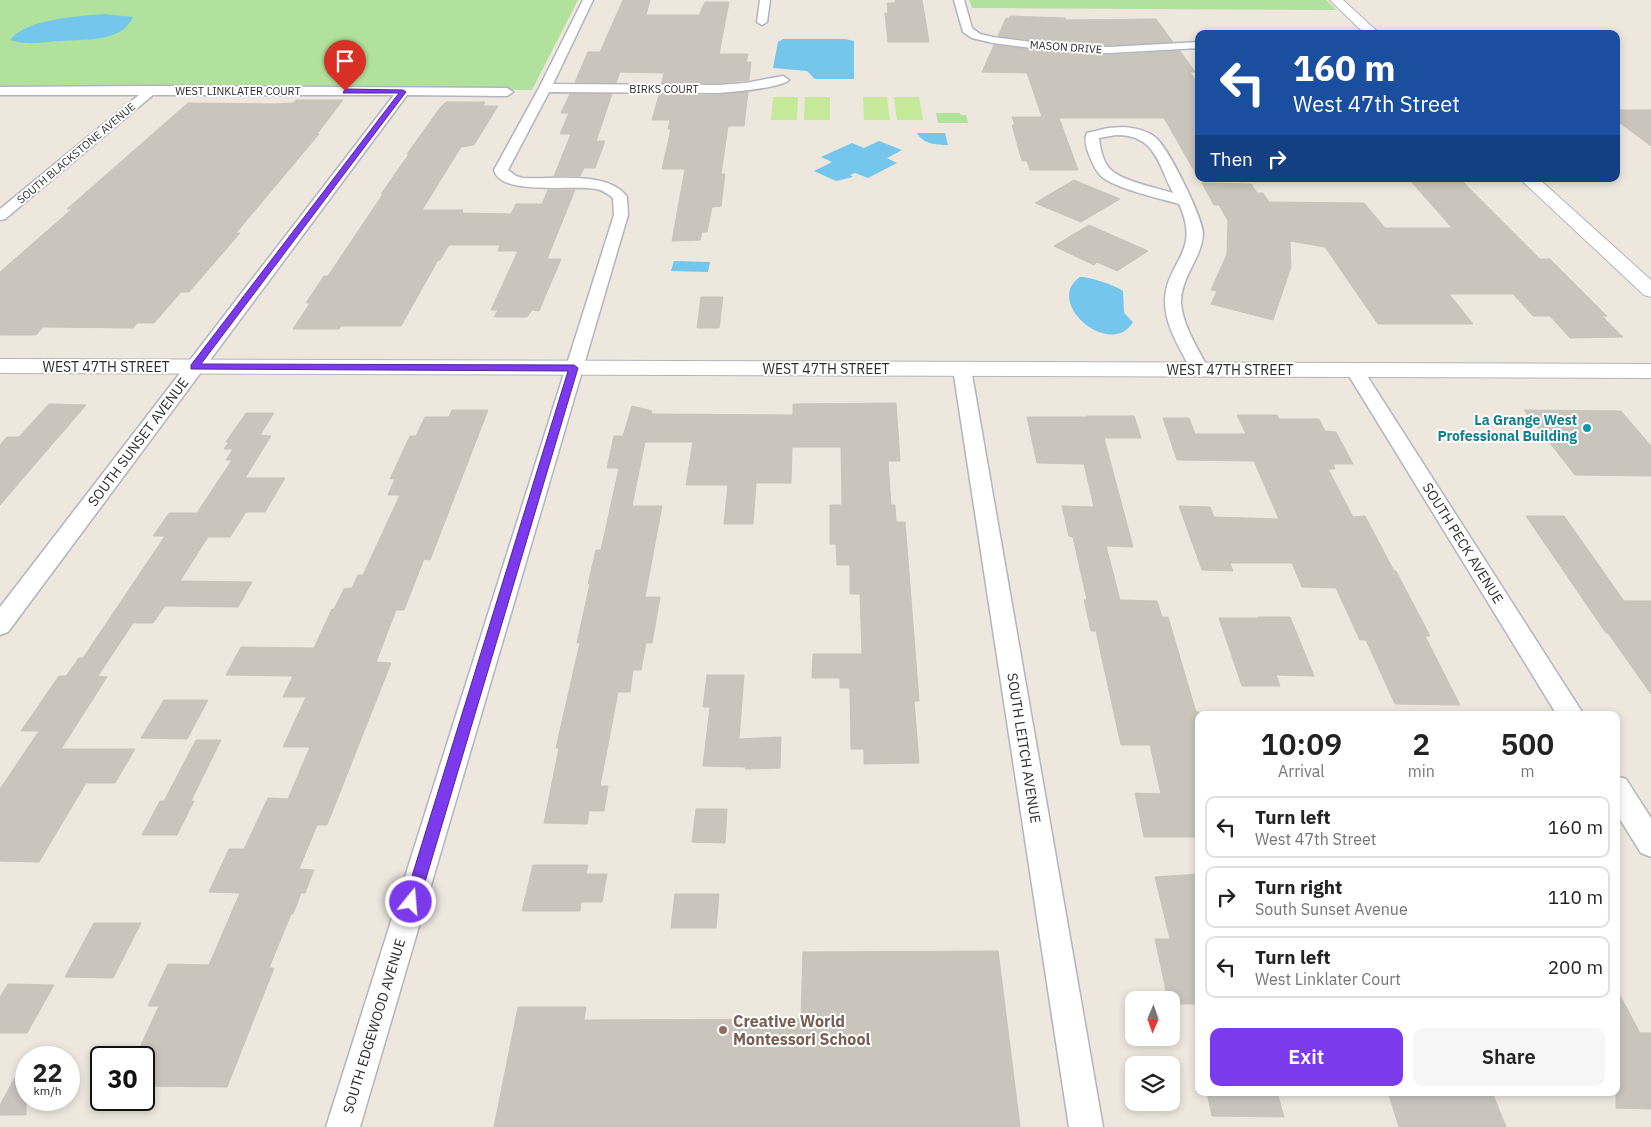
<!DOCTYPE html>
<style>
:root{--surface:#fff;--page:#f6f6f6;--text:#222;--muted:#767676;--line:#e0e0e0;--accent:#7c3aed}
body{margin:0;font-family:"IBM Plex Sans",sans-serif;background:var(--page);color:var(--text);height:100vh;display:flex;flex-direction:column;font-size:19px;white-space:nowrap}
*{box-sizing:border-box;margin:0}
p{font-size:16px;color:var(--muted)}
.icon{flex:none;width:28px;height:28px;fill:none;stroke:currentColor;stroke-width:2;stroke-linecap:round;stroke-linejoin:round}
.map{position:relative;flex:1;overflow:hidden}
.side{position:absolute;left:1195px;top:711px;width:425px;height:385px;display:flex;flex-direction:column;background:var(--surface);border-radius:10px;box-shadow:0 2px 8px #0003}
.side>*{flex:none}
.top-card{position:absolute;left:1195px;top:30px;width:425px;height:152px;border-radius:10px;box-shadow:0 2px 8px #0003;background:#1a4fa0;color:#fff;overflow:hidden}
.needle{width:32px;rotate:182deg}
.controls{position:absolute;left:1125px;top:991px;display:grid;gap:10px}
.controls a{display:grid;place-items:center;width:55px;height:55px;border-radius:10px;background:var(--surface);box-shadow:0 2px 8px #0003;font-size:25px}
.speed{position:absolute;left:15px;top:1046px;display:flex;gap:10px;font-size:25px;font-weight:700;text-align:center}
.speed>*{display:grid;place-content:center;width:65px;height:65px;border-radius:50%;background:var(--surface);box-shadow:0 2px 8px #0003;line-height:1}
.speed small{font-size:12px;font-weight:400}
.speed .limit{border:2px solid #111;border-radius:8px;background:#fff;color:#111}
.pin{position:absolute;display:grid;place-items:center;width:42px;height:42px;color:#fff;margin:-51px -21px;border-radius:50% 50% 50% 0;rotate:-45deg;box-shadow:0 0 5px #0007}
.pin .icon{rotate:45deg}
.me{position:absolute;width:55px;margin:-28px;rotate:17deg;stroke-linejoin:round;filter:drop-shadow(0 0 4px #0008)}
.turn{display:flex;align-items:center;gap:18px;height:105px;padding:0 15px;font-size:22px}
.turn .icon{width:65px;height:65px;stroke-width:2.5}
.turn b{display:block;font-size:35px;line-height:42px}
.then{display:flex;align-items:center;height:48px;padding:0 15px;background:#0003;gap:10px;font-size:19px}
.eta{display:flex;justify-content:space-evenly;align-items:center;height:85px;text-align:center}
.eta b{font-size:30px;font-weight:600;line-height:35px}
.button{display:flex;gap:10px;margin-top:auto;padding:10px 15px}
.button a{flex:1;height:58px;border-radius:10px;background:var(--accent);color:#fff;font-size:20px;font-weight:600;line-height:58px;text-align:center}
.button a+a{background:var(--page);color:var(--text)}
ul{padding:0;list-style:none}
li{display:flex;align-items:center;gap:15px;height:62px;margin:0 10px 8px;padding:0 5px;border:2px solid var(--line);border-radius:10px}
li div{flex:1}
li b{display:block;font-size:19px}
li em{font-style:normal}
.map>svg:first-child{display:block}
.green{fill:#b1e29d}
.pitch{fill:#c3e999}
.water{fill:#74c6ec}
.building{fill:#c9c5bd;stroke:#c9c3b8}
.lines{fill:none;stroke-linecap:round;stroke-linejoin:round}
.minor-casing{stroke:#b2b4bf;stroke-width:3}
.tertiary-casing{stroke:#b2b4bf;stroke-width:2}
.secondary-casing{stroke:#b2b4bf;stroke-width:2}
.minor{fill:#fff;fill-rule:evenodd}
.tertiary{fill:#fff;fill-rule:evenodd}
.secondary{fill:#fff;fill-rule:evenodd}
.route{fill:#7c3aed;stroke:#51269a}
.culture-dot{fill:#0f9aa8;stroke:#fff;stroke-width:2}
.education-dot{fill:#8d6e63;stroke:#fff;stroke-width:2}
.labels{text-anchor:middle;stroke-width:4;stroke-linejoin:round;paint-order:stroke}
.far-street-label{font-size:11px;fill:#2c2c2c;stroke:#fff}
.street-label{font-size:14px;fill:#2c2c2c;stroke:#fff}
.culture-label{font-size:14px;font-weight:bold;fill:#0d838f;stroke:#fff;text-anchor:end}
.near-education-label{font-size:16px;font-weight:bold;fill:#785e54;stroke:#fff;text-anchor:start}
</style>
<div class="map">
<svg width="1651" height="1127" viewBox="0 0 1651 1127">
<rect width="100%" height="100%" fill="#ede7de"/>
<path class="green" d="M0,0H578L532,90L0,88Z
M969,0H1326L1337,10L972,8Z
M936,113H960L961,115H966L968,123H938Z"/>
<path class="pitch" d="M773,97H798L797,120H771Z
M805,97H830V120H804Z
M863,97H887L890,120H864Z
M894,97H919L923,120H897Z"/>
<path class="water" d="M105,14L133,17C122,43 83,39 61,41C44,42 27,46 10,40C26,19 79,16 105,14Z
M783,39H845L854,41V79H815L807,71L773,68L778,42Z
M917,133H945L948,145C937,145 923,144 917,133Z
M879,141L902,150L887,158L897,163L868,178L855,173L850,175L853,177L836,181L814,171L832,162L821,157L852,143L864,148Z
M674,261L710,262L708,272L671,271Z
M1080,277C1088,276 1117,286 1123,291L1124,313L1133,322C1110,360 1043,302 1080,277Z"/>
<path class="building" d="M623,0H650L646,15H699L705,2H729L719,54H748L746,62H751L749,80L718,83H662L664,73L620,72L616,83L575,82L588,52H600Z
M895,0H922L929,42H888L885,13H888L887,3H895Z
M1010,16L1065,18L1066,20L1156,19L1173,42L1109,45L1064,44L998,36L1006,18L1009,19Z
M994,45L1064,54L1109,55L1180,51L1195,72H1190L1199,85V179L1164,118H1059L1078,170H1030L1027,161H1022L1012,125H1015L1012,117H1042L1027,73L982,72Z
M748,92L744,126H728L721,174H725L721,206L712,207L707,232H702L700,240L672,241L685,169H662L671,129H668L670,120H652L659,95H718Z
M570,94H612L596,141H605L595,168H584L580,176H554L571,134H560L569,113H561Z
M296,100H343L317,134H319L236,233H240L189,292H181L154,323H137L133,328L43,327L36,335H0V272L72,209H67L188,103L275,104L293,103Z
M446,102H485L483,106H498L474,145L461,147L422,210H463L462,213L511,214L516,204H542L548,190H575L547,259H561L539,311L532,310L527,317H494L498,310H491L518,251H498L500,245H449L440,260H438L401,326H341L339,329H293L310,303H306L324,276H328L383,194H381L409,154H407L440,108Z
M1616,110H1651V146L1616,120Z
M1409,179H1460L1540,259H1550L1607,316H1602L1623,337L1570,338L1550,316H1533L1513,294H1449L1473,324H1378L1325,247L1290,241L1291,267L1273,320L1211,304L1217,291L1211,290L1227,254L1228,221L1219,205H1214L1202,183L1251,184L1257,193H1263L1269,202L1364,203L1385,228H1452Z
M1074,180L1120,199L1081,222L1035,203Z
M1089,225L1148,251L1117,271L1097,262L1094,265L1054,246Z
M701,297H723L719,328H697Z
M896,403L900,461H888L891,505H895L896,522H905L919,701H914L919,763L864,764V749H851L850,688H840V678H812L813,654H862L860,594H850V565H837L836,544H830V505H842L841,447H792L791,483H756L753,524H724L728,485H686L693,442H645L632,506H662L645,597H660L652,643H646L641,670H633L630,692H618L600,786H608L604,811H589L587,824L544,823L559,748H556L580,643H577L590,584H588L596,550H601L619,468H607L614,436H623L632,406L652,411L651,414L793,415V404Z
M49,404L86,405L0,505V445L7,437H19Z
M452,410H488L430,560L424,559L404,610H396L376,662L391,663L327,825H317L299,869L314,870L305,893H301L293,914H291L269,968H274L227,1087L144,1086V1058H135L159,1006H148L168,964L209,965L240,893L209,892L229,849H244L268,798L288,799L310,747H283L306,697H283L293,676L226,675L241,647L314,648L332,609H334L344,589L352,588L358,575H363L400,495H388L395,479H390L410,436H416L425,417H449Z
M1524,410L1621,411L1651,446V476L1575,475Z
M246,413H274L260,435L271,436L245,478H285L265,512H246L230,537H208L180,581L252,582L238,607L165,606L153,623H133L98,676L107,677L61,749H135L115,783H86L39,862L0,861V789L39,731H21L59,676H66L79,658H83L165,536H153L169,513H197L232,460H226L233,449H224L229,442H226Z
M1237,415H1277L1279,419H1319L1325,431L1336,432L1353,464H1333L1335,469H1328L1353,517L1365,516L1394,571H1396L1430,636H1425L1460,705L1395,704L1366,640H1360L1336,588L1302,587L1292,563H1230L1233,571L1202,570L1179,506L1210,507L1214,517L1279,519L1254,461L1177,460L1163,418H1189L1195,434H1246Z
M1087,416H1134L1141,438H1104L1133,547L1106,546L1120,600L1157,601L1162,617H1168L1196,712H1199V837H1144L1135,793L1161,794L1150,745H1121L1096,631H1091L1084,600H1087L1073,537L1069,536L1062,506L1094,507L1084,464L1037,463L1027,417H1088Z
M1526,516H1564L1624,601H1651V694L1608,633H1606Z
M1258,617H1290L1314,676L1276,675L1280,686H1242L1219,618H1259Z
M707,675H744L739,739L781,737L780,768L745,769L746,767L703,766L710,707H703Z
M164,700H208L187,739L141,738Z
M196,740H221L191,801H194L177,835H142L160,801H164Z
M696,809H727L725,843L692,842Z
M533,865H588L586,874H607L602,902H581L580,911H522Z
M1199,874V1004H1171V1000H1168L1155,939H1170L1155,877Z
M675,894H719L716,928H671Z
M94,923H141L113,978L65,977Z
M998,951L1020,1127H494L518,1007H586L584,1020L801,1019L803,952Z
M8,984L54,985L27,1033H0V997Z
M1616,988L1640,1033H1651V1109L1616,1108Z
M26,1057V1115H0V1105Z
M1207,1092H1277L1284,1117L1212,1116Z
M1388,1092H1492L1506,1127H1399Z"/>
<g class="lines">
<defs>
<path id="minor" d="M583,0H593L553,84L718,85L745,83L783,76L789,80C781,88 732,92 718,93L549,92L508,170L516,176L523,178C552,180 608,170 627,197L628,215L360,1127H326L614,215L613,198C608,194 603,190 596,189C574,184 501,197 494,170L539,88Z
M760,0H770L767,22L762,25L757,22Z
M954,0H964L972,28L980,34L993,37L1064,46L1109,47L1199,42V48L1109,53L1064,52L993,43L972,38L963,32Z
M152,86L507,88L513,92L507,96L407,95L8,632L0,635V607L394,95H153L5,219L0,220V209L139,95H0V87Z
M1124,127C1136,128 1148,131 1156,138C1169,149 1203,218 1203,234C1202,258 1180,278 1181,303C1183,327 1199,350 1209,370L1206,374L1200,376L1194,374L1191,370C1181,350 1165,326 1165,302C1165,262 1202,253 1179,204C1159,198 1116,189 1101,176C1095,170 1091,160 1088,152C1086,146 1084,139 1087,133L1108,128ZM1116,135C1156,135 1158,164 1173,193C1157,188 1120,181 1109,168C1103,161 1100,148 1099,138Z
M962,363L968,365L971,369L1103,1127H1069L953,369L956,365Z
M1355,365L1361,367L1364,371L1584,715H1557L1346,371L1349,367Z
M1616,776L1626,779L1651,818V857L1641,853L1616,813Z"/>
<path id="tertiary" d="M1330,0H1343L1380,34H1365Z
M1520,179H1539L1651,280V297L1644,295Z"/>
<path id="secondary" d="M0,359L1651,364V378L0,373Z"/>
</defs>
<use href="#minor" class="minor-casing"/>
<use href="#tertiary" class="tertiary-casing"/>
<use href="#secondary" class="secondary-casing"/>
<use href="#minor" class="minor"/>
<use href="#tertiary" class="tertiary"/>
<use href="#secondary" class="secondary"/>
</g>
<path class="route" d="M345,89L403,90L406,92L201,364L574,365L578,368L419,902L417,907L411,910L406,907L404,902L568,371L191,369V365L399,93H343Z"/>
<circle class="culture-dot" cx="1587" cy="428" r="5"/>
<circle class="education-dot" cx="723" cy="1030" r="5"/>
<g class="labels">
<g class="far-street-label">
<text transform="translate(1066 47) rotate(4)" y="4">MASON DRIVE</text>
<text x="664" y="93">BIRKS COURT</text>
<text x="238" y="95">WEST LINKLATER COURT</text>
<text transform="translate(76 153) rotate(-40)" y="4">SOUTH BLACKSTONE AVENUE</text>
</g>
<g class="street-label">
<text x="106" y="372">WEST 47TH STREET</text>
<text x="826" y="374">WEST 47TH STREET</text>
<text x="1230" y="375">WEST 47TH STREET</text>
<text transform="translate(138 442) rotate(-53)" y="5">SOUTH SUNSET AVENUE</text>
<text transform="translate(1463 543) rotate(58)" y="5">SOUTH PECK AVENUE</text>
<text transform="translate(1024 748) rotate(81)" y="5">SOUTH LEITCH AVENUE</text>
<text transform="translate(374 1026) rotate(-73)" y="5">SOUTH EDGEWOOD AVENUE</text>
</g>
<g class="culture-label">
<text x="1577" y="425">La Grange West<tspan x="1577" dy="16">Professional Building</tspan></text>
</g>
<g class="near-education-label">
<text x="733" y="1027">Creative World<tspan x="733" dy="18">Montessori School</tspan></text>
</g>
</g>
</svg>
<div class="controls">
<a><svg class="needle" viewBox="-14 -14 28 28"><path d="M0-13l5 13h-10z" fill="#e53935"/><path d="M0 13l5-13h-10z" fill="#767676"/></svg></a>
<a><svg class="icon" aria-label="layers" viewBox="0 0 24 24"><path d="M12 4l9 5-9 5-9-5zM3 14l9 5 9-5"/></svg></a>
</div>
<div class="speed"><div>22<small>km/h</small></div><div class="limit">30</div></div>
<div class="pin" style="left:345px;top:91px;background:#d93025"><svg class="icon" aria-label="arrive" viewBox="0 0 24 24"><path d="M6 21V4h12l-3 4 3 4H6"/></svg></div>
<svg class="me" style="left:411px;top:902px" viewBox="-20 -20 40 40"><circle r="17" fill="#7c3aed" stroke="#fff" stroke-width="3"/><path d="M0-11L8 9 0 5-8 9z" fill="#fff"/></svg>
<div class="top-card">
<div class="turn"><svg class="icon" aria-label="left" viewBox="0 0 24 24"><path d="M17 20v-9H6M10 6l-5 5 5 5"/></svg><div><b>160 m</b>West 47th Street</div></div>
<div class="then">Then<svg class="icon" aria-label="right" viewBox="0 0 24 24"><path d="M7 20v-9h11M14 6l5 5-5 5"/></svg></div>
</div>
<section class="side">
<div class="eta">
<div><b>10:09</b><p>Arrival</p></div>
<div><b>2</b><p>min</p></div>
<div><b>500</b><p>m</p></div>
</div>
<ul>
<li><svg class="icon" aria-label="left" viewBox="0 0 24 24"><path d="M17 20v-9H6M10 6l-5 5 5 5"/></svg><div><b>Turn left</b><p>West 47th Street</p></div><em>160 m</em></li>
<li><svg class="icon" aria-label="right" viewBox="0 0 24 24"><path d="M7 20v-9h11M14 6l5 5-5 5"/></svg><div><b>Turn right</b><p>South Sunset Avenue</p></div><em>110 m</em></li>
<li><svg class="icon" aria-label="left" viewBox="0 0 24 24"><path d="M17 20v-9H6M10 6l-5 5 5 5"/></svg><div><b>Turn left</b><p>West Linklater Court</p></div><em>200 m</em></li>
</ul>
<div class="button"><a>Exit</a><a>Share</a></div>
</section>
</div>
